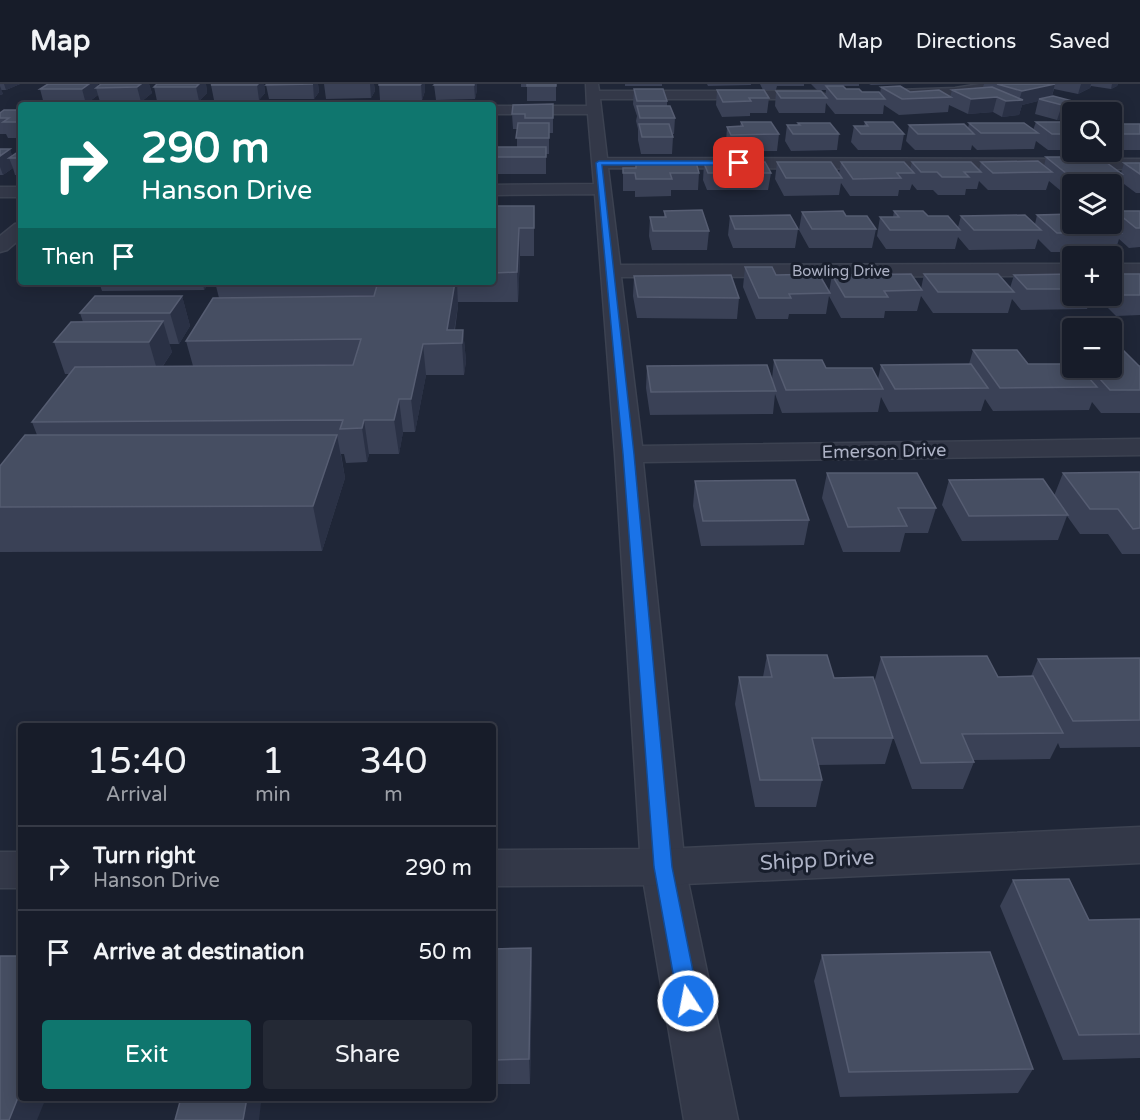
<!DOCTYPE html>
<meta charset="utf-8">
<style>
:root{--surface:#171c29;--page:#242935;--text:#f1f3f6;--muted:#9ea1a8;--line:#363a46;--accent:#0f766e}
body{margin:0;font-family:"Varela Round",sans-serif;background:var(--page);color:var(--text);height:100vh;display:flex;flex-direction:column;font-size:22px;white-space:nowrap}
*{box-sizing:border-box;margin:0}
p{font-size:20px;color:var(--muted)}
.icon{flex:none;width:33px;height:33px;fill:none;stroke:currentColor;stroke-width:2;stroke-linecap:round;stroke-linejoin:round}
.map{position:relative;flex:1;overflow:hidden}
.panel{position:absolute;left:18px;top:639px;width:478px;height:378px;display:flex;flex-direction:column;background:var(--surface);border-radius:6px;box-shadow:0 3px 15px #0003,0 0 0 2px var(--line)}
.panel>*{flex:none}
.guide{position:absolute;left:18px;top:18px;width:478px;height:183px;border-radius:6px;box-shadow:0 3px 15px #0003,0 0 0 2px var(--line);background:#0f766e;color:#fff;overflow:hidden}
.buttons{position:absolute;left:1062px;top:18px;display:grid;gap:12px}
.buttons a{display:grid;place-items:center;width:60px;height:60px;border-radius:6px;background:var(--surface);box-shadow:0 3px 15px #0003,0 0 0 2px var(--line);font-size:30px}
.pin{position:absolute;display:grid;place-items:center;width:51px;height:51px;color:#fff;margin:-26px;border-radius:12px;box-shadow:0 3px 9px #0006}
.me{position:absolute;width:66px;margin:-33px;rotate:349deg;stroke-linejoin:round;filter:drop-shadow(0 0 4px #0008)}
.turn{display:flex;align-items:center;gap:21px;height:126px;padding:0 24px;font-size:27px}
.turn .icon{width:78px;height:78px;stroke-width:2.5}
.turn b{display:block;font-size:42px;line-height:51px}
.then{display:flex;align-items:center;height:57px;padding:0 24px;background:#0003;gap:12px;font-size:22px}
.eta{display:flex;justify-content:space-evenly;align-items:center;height:102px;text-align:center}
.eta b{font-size:36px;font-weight:600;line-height:42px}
.action{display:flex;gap:12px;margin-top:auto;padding:12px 24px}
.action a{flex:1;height:69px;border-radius:6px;background:var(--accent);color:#fff;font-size:24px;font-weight:600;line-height:69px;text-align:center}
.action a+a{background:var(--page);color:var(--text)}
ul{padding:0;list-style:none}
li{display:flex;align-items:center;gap:18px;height:84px;padding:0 24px;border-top:2px solid var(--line)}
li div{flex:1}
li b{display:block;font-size:22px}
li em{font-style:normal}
header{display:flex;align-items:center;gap:36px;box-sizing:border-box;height:84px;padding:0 30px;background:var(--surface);border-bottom:2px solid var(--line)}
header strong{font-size:28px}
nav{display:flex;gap:33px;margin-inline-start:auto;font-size:21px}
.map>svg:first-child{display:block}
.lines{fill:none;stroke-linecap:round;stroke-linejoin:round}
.minor-casing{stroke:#3c4251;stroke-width:3}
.tertiary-casing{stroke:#3c4251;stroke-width:3}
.minor{fill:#333848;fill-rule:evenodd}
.tertiary{fill:#333848;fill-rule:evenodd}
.wall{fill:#3a4156}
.shaded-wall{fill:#2a3145}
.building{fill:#464e62;stroke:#565d72;stroke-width:1.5}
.route{fill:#1a73e8;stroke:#114b97;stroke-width:1.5}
.labels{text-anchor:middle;stroke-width:6;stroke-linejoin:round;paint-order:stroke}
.far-street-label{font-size:15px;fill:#adb2c5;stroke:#181e2c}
.street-label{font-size:18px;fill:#adb2c5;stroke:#181e2c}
.near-street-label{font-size:21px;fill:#adb2c5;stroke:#181e2c}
</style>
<header>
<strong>Map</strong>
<nav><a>Map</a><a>Directions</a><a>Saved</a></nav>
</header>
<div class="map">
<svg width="1140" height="1036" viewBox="0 0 1140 1036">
<rect width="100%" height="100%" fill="#1f2637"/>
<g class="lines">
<defs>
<path id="minor" d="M586,0H598L599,7H819L826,11L819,15H600L607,74L1140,75V85L608,84L620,181L1072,180V192L621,193L642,362L1140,355V371L643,378L685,783L738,1036H684L641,783L615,370L595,110L494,111V101L594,100L588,30H494V22H587Z
M980,0H1009L1003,4L955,12L898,14L891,10L898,6L955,4Z
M0,103H21V113H0Z
M21,139V154L7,166L0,168V152L15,140Z
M1112,180H1140V192H1112Z"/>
<path id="tertiary" d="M1140,743V779L663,801L494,802V766L663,765Z
M0,768H21V804H0Z"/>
</defs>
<use href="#minor" class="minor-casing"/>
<use href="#tertiary" class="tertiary-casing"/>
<use href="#minor" class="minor"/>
<use href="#tertiary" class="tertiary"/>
</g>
<path class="wall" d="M0,0H20L6,6H1L3,10L0,11Z
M48,0H98V2L149,0L152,9L141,18H100L98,11L86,20H44L40,5Z
M206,0L207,9L199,17H157L154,3Z
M264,0L265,9L259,16H214L211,1Z
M318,0L319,8L314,15H269L266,1Z
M324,0H374L375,7L371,14L326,15Z
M425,0V7L422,16H380L379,1Z
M477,0V6L475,15L436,16L434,1Z
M521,0H556V17H527V3H521Z
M625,0H662V2H625Z
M707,0H751V1L708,2Z
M760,0H804V2H777L776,6H763Z
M811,0H859V2H843L846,5L862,8L880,9L881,3L910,8L950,13L952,6L983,3L984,0H1118L1117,2L1111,5L1091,2L1090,4L1078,10L1054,5L1052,12L1076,18L1071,33L1057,36L1035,30L1038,17L1022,21L1019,31L1002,33L993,28L968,30L949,21L948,28L899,31L884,21L883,30H835L826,19L825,29H779L775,22L776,7L825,12L826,6H817Z
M869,0H907L871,1Z
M634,5L667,17V22L675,34L674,50H672L673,53L672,70H641L638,56V45L636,37L637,32L633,20Z
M717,6L769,14L767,29H750V32L722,33L716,21Z
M553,20V49H549V70H546V90H494V63H517V45H513L512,30Z
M21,26V54H8L6,50H0V29Z
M741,38L779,50L777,67H730L726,58L727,43L740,42Z
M865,38L904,50L901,66H858L851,58L854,42H864Z
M1036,38H1072V66H1048L1036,57L1034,65L977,66L972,61L971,66H915L906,57L909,41L968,44L969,39L1033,46Z
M798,39L839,50L837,66L791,67L785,57L787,41H797Z
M1112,40H1140V66H1112Z
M0,65H10L12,72L21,66V91H15L13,84L3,91H0Z
M1046,73L1121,89L1124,79H1140V109H1136L1120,97L1116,107H1112V100H1072V107H1061L1049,97L1046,106H988L979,97L977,105H966L965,111H938L933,106H917L912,100L910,106H899L898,112H850L841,99L839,111L784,112L775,95L777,78L839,90L841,78L910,85L912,78L979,86L981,78L1044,82Z
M636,78L699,89L698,106H671V112L635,113V107H623V84H635Z
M704,79L771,89L768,106H707L703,96Z
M494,122H534V172H520L518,218H458V222L455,246H463L466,277L464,291H426L415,348H403L399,370H369L367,378L346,379L344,370H341L345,394L322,467L0,468V382L37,351L32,338L70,290H65L54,258L83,238L80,229L182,212L190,242L179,260H169L172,268L163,282H193L186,257L219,214L215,198H494Z
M664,127L709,147L707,166H652L649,152L650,133H664Z
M894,127L928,132L958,143L961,132L1035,140L1037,131L1072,140H1112V136L1115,127H1140V163L1129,164L1119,155L1115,168H1051L1038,155L1035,165L969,166L958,153L955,165H886L877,152L880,133H893Z
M802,128L846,132L876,145L872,164H809L799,146Z
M730,132L798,145L795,164H733L728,151Z
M745,183L776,191L829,208L832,191L921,205L924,190L1010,204L1014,191L1072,190V212H1092L1087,225L1021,226L1012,215L1008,229H933L921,212L917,227H885L884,234H841L829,212L826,230H789L788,235H756L743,203Z
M1112,190H1140V231L1116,232L1096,212H1112Z
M634,192L739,214L737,235L637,234L633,212Z
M99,198H210L204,206L102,207Z
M1068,260H1072V284H1112L1140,282V329H1101L1092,318L1089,326L993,327L985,315L981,327L889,328L881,313L878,328L782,329L775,310L773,330L650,331L646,304L647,282L772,295L774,276L826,284L878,295L881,281L969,280L973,266L1028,280H1061Z
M1140,388V470H1122L1108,450H1080L1067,432L1058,456L962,457L942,421L949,396L1054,412L1063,389Z
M827,389L936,424L928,449H905L900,468H843L822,414Z
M695,397L809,436L804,461L701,462L693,422Z
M767,571L834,594L874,599L881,573L998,593L1031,592L1038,575L1140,574V663L1060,664L1058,659L1050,675L973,676L974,678L963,705H912L883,625L893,654L885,680L818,681L822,696L816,723H755L735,620L739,593H763Z
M1013,796L1089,836L1140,835V974L1063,976L1000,822Z
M531,864L532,890L530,1000H494V865Z
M822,871L1033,985L1018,1009L840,1013L814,897Z"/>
<path class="shaded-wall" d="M4,0H20L6,6Z
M89,0H98L99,4H96L98,11L86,20L82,5Z
M141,0H149L152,9L141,18L137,3Z
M199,0H206L207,9L199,17L196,3Z
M258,0H264L265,9L259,16L257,1Z
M313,0H318L319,8L314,15Z
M370,0H374L375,7L371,14Z
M421,0H425V7L422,16Z
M474,0H477V6L475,15Z
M1055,0L1051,15H1039L1038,17L1022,21L1019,31L1002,33L1006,17H1019L1022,7Z
M1081,0H1091L1090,4L1078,10Z
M1112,0H1118L1117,2L1111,5Z
M0,2L3,10L0,11Z
M997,13L993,28L968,30L971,15Z
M1076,18L1071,33L1057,36L1062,21Z
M10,65L13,74H9L13,84L3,91L0,83V72Z
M519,144L520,172L518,218L517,188Z
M203,198H210L204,206Z
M455,198H457L458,222L452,259L447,246Z
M182,212L190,242L179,260L170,229Z
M163,237L172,268L158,289L149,258Z
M463,246L466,277L464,291L462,259Z
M423,260L426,291L415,348L411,315Z
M399,315L403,348L399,370L394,336Z
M364,336L369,370L367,378L362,344Z
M337,351L345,394L322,467L313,422Z
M531,864L532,890L530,1000L529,975Z
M21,1006V1014H46L37,1036H9Z
M247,1014H259L261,1019L259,1036H243Z"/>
<path class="building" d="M48,0H89L82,5H40Z
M101,0H141L137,3L96,4Z
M157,0H199L196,3H154Z
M213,0H258L257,1H211Z
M267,0H313L266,1Z
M379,0H421L420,1H379Z
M435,0H474V1H434Z
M527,0H556V2H527Z
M997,0H1055L1022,7Z
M826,2H843L846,5H859L862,8H879L885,15H837Z
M900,2L910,8L939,6L951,13L902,15L881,3Z
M992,3L1023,16L1006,17L997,13L971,15L952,6Z
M634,5H663L667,17H637Z
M717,6H764L769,14H749L751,17L723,18Z
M776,7H821L827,14H781Z
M1053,12L1076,18L1062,21L1039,15Z
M192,18H209L207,21H189Z
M130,20H147L146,21H129Z
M553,20V34H525V30H512L513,21Z
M637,22H670L675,34H640Z
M4,26H21V38H3L9,34H0V29Z
M741,38H771L779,50L731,51L727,43L743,42Z
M865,38H893L904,50H861L854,42H868Z
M1036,38H1072V50H1052Z
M518,39H549V54H516Z
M798,39H830L839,50H793L787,41H800Z
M969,39H1024L1038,49H981Z
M639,40H669L673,53H642Z
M964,40L974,50H918L909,41Z
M1112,40H1140V50H1112Z
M494,63H546V73H494Z
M0,65H10L0,72Z
M21,66V74H9Z
M1046,73H1064L1071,79H1107L1122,90H1067Z
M1038,77L1052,88L993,89L981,78Z
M636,78H696L699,89H670L672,95H636L635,89H623V84H636Z
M765,78L771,89H708L704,79Z
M777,78H831L842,94H786Z
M841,78H904L914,89H897L901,94L853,95Z
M912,78H971L981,88H964L969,93H942L937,88H921Z
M1124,79H1140V90Z
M494,122H534V144H519L517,188L494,189Z
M702,126L709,147H653L650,133H666L664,127Z
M843,127L846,132H867L876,145H812L802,128Z
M894,127H923L928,132H948L960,146H890L880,133H899Z
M1115,127H1140V144H1136Z
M1072,130V140H1110L1121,149H1057L1037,131Z
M790,131L798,145H735L730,132Z
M1025,131L1041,146H974L961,132Z
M745,183H772L776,191L819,190L830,209L789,210L791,214H759Z
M911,190L922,206L884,207L888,213H845L832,191Z
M924,190H998L1014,208H938Z
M1072,190V205H1027L1014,191Z
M1112,190H1140V211H1124L1112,199Z
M731,191L739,214L638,213L634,192Z
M378,198H455L447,246H463L462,259L423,260L411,315H399L394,336H364L362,344L340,345L343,336L32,338L75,283L353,281L361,255L186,257L213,214L374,212Z
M95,212H182L170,229H80Z
M163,237L149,258H54L71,238Z
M1112,259H1116L1139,282H1140V306H1110L1090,284H1112Z
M973,266H1017L1028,280H1072V284H1080L1097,303L1000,304Z
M774,276H822L826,284H872L883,305L786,306Z
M971,280L988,304L895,305L881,281Z
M767,281L776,307L651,308L647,282Z
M25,351H337L313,422L0,423V382Z
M1140,388V444L1133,445L1118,425H1090L1063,389Z
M827,389H917L936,424H898L907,442L848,443Z
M1043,395L1068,431L969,432L949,396Z
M795,396L809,436L703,437L695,397Z
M767,571H827L834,594L873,593L893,654H812L822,696H760L739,593H772Z
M987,572L998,593L1033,592L1063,649L962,650L974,678L921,679L881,573Z
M1140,574V636L1073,637L1038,575Z
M1069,795L1089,836L1140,835V950L1079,951L1013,796Z
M531,864L529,975L494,976V865Z
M990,868L1033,985L849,988L822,871Z
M0,872H21V1006L9,1036H0Z
M181,1014H247L243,1036H175Z"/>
<path class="route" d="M599,77H739L743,79L739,81H602L634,370L672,783L699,917L696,924L688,926L681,924L678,917L654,783L623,370L596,79Z"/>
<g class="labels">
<g class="far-street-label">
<text x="841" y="192">Bowling Drive</text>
</g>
<g class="street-label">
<text transform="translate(884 367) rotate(-1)" y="6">Emerson Drive</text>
</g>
<g class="near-street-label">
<text transform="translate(817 776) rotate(-3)" y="7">Shipp Drive</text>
</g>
</g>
</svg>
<div class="buttons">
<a><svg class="icon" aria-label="search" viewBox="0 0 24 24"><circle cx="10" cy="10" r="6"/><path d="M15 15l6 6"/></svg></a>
<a><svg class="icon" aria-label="layers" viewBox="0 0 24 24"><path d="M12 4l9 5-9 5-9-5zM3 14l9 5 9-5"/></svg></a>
<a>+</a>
<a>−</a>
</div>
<div class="pin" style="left:739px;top:79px;background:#d93025"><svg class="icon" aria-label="arrive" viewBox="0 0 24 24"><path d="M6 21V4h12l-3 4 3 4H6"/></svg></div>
<svg class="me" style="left:688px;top:917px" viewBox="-20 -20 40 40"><circle r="17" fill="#1a73e8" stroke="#fff" stroke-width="3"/><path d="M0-11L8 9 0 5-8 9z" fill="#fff"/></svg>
<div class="guide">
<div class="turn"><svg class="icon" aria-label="right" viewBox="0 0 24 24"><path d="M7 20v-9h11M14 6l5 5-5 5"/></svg><div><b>290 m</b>Hanson Drive</div></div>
<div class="then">Then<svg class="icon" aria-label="arrive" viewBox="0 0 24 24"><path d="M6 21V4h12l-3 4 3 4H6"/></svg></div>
</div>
<section class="panel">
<div class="eta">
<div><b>15:40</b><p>Arrival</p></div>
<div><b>1</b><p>min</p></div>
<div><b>340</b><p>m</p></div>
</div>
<ul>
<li><svg class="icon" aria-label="right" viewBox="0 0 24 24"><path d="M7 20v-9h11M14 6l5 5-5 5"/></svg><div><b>Turn right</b><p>Hanson Drive</p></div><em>290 m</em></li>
<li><svg class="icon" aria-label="arrive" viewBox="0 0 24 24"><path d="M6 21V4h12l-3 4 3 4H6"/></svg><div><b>Arrive at destination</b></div><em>50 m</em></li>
</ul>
<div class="action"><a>Exit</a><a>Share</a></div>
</section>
</div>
